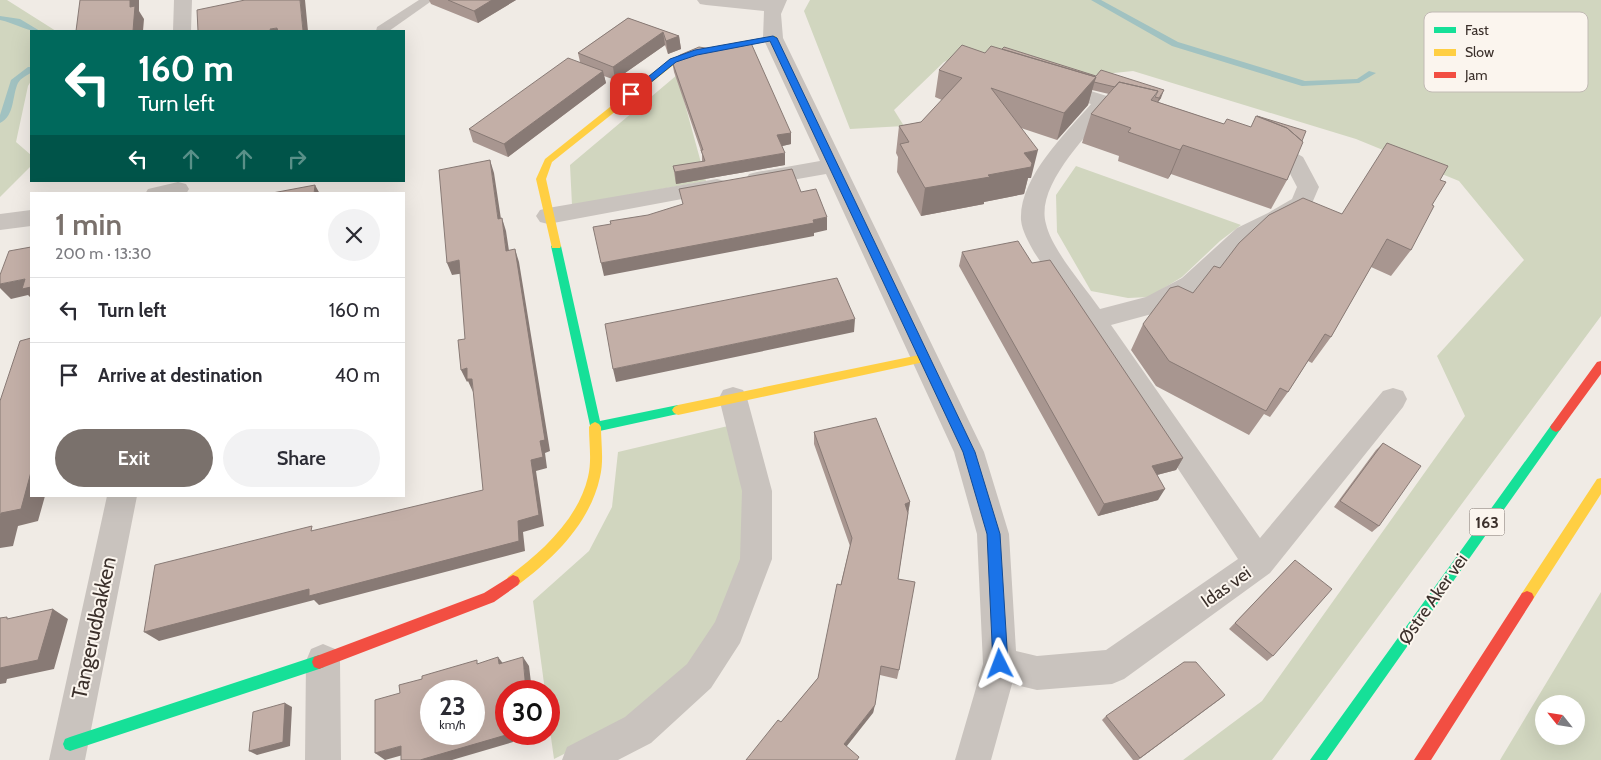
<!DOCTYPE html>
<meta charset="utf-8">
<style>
:root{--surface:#fff;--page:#f2f2f3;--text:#2b2b33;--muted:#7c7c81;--line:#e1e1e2;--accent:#7a716c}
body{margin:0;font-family:Cabin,sans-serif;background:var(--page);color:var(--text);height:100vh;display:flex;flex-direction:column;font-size:19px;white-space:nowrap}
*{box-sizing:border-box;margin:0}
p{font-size:16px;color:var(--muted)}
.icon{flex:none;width:28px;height:28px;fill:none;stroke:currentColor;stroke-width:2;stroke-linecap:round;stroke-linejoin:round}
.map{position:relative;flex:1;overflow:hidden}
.side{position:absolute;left:30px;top:192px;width:375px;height:305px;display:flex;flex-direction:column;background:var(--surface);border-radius:0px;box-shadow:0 5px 20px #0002}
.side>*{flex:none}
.top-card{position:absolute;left:30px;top:30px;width:375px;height:152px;border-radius:0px;box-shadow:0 5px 20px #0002;background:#00695c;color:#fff;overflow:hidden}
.needle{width:32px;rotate:300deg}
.fabs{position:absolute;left:1535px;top:695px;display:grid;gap:10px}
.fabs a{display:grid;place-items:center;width:50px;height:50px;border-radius:50%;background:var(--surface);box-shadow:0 5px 20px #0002;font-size:25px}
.speed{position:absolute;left:420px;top:680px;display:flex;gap:10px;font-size:25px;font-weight:700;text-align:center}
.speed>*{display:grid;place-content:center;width:65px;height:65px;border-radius:50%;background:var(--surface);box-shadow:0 5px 20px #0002;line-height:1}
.speed small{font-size:12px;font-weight:400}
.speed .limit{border:8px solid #d22;background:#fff;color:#111}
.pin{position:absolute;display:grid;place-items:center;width:42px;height:42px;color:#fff;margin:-21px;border-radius:10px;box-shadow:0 2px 8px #0006}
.me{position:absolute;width:55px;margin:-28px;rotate:357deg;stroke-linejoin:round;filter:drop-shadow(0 0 4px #0008)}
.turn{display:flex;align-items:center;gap:18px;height:105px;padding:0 25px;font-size:22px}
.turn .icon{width:65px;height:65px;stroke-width:2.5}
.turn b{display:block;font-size:35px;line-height:42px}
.lanes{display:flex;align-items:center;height:48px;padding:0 25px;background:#0003;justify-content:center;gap:25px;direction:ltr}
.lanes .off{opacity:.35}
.round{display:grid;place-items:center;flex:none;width:52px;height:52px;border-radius:26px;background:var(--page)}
.headline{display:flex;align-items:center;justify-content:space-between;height:85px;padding:0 25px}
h1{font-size:30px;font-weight:600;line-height:38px;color:var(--accent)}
.primary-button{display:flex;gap:10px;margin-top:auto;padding:10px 25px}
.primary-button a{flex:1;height:58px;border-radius:30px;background:var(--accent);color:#fff;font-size:20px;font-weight:600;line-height:58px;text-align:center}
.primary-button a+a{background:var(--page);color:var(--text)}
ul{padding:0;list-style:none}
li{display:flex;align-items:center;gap:15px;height:65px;padding:0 25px;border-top:1px solid var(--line)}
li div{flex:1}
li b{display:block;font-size:19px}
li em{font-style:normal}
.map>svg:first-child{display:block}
.green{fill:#d1d6bf;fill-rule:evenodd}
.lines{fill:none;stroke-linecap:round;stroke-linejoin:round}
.stream{fill:#a1c2c1;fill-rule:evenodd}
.lane{fill:#c9c3be;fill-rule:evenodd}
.street{fill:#c9c3be;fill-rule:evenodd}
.fast{fill:#16e098;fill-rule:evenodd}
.slow{fill:#ffcf43;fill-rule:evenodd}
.jam{fill:#f24e42;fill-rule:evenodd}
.wall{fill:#a89690}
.shaded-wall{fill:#887a75}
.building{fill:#c3afa7;stroke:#887a75;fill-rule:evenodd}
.route{fill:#1a73e8;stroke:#114b97}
.labels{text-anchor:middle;stroke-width:4;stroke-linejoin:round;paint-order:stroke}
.shield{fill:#fbf5ee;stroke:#756b66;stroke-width:1}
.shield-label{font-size:16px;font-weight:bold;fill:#3b302b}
.street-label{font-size:18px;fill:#3b302b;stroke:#fbf5ee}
.near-street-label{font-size:21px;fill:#3b302b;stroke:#fbf5ee}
.key{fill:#fbf5ee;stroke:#c1bab4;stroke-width:1}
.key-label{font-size:14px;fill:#3b302b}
</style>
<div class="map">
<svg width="1601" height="760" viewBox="0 0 1601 760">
<rect width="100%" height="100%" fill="#f0ebe5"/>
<path class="green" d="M0,0H7L56,31H31V81L28,86L16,142L31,155V166L0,197Z
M810,0H1601V316L1272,760H1183L1262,701L1465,416L1437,356L1524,260L1459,181L1356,139L1133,71L1085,76L969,51L944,62L894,110L904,126L850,129L804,11Z
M677,75L706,181L572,205L570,165Z
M1076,166L1241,225L1220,241L1182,277L1149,297L1128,298L1091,291L1057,232L1056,195Z
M728,426L745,493V558L715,629L684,672L634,719L554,759L549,723V691H545L533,601L589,551L612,507L618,452Z
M1601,592V760H1500ZM1544,704H1576V736H1544Z"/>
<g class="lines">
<path class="stream" d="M1091,0H1101L1178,42L1305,81L1357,79L1369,71L1376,73L1359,83L1302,86L1172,46Z
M0,16L20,19L40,31C27,32 15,23 0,20Z
M28,67H31V73C27,75 21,78 18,83C12,95 15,116 0,123V115L11,80Z"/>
<path class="lane" d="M419,0H433L389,31H376L377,27Z"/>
<path class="street" d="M174,0H192L191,31H173Z
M697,0H787L781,14L783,38L984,452L1009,534L1016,651L1037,656L1106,650L1238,559L1034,252C1029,243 1022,231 1021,220C1019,178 1065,134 1091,104L1048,90L1045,86L1048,82L1055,80L1062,82L1110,97L1146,106L1149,110L1146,114L1139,116L1109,109C1087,136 1035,186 1046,224C1052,250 1084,286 1100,309L1146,297L1182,278L1237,228L1268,213L1292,199L1297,187L1286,166L1254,148L1251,143L1254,138L1262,136L1270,138L1303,157L1319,187L1310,208L1284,225L1253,240L1200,290L1163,311L1111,325L1260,538L1383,391L1393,388L1403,391L1407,399L1403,407L1270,573L1124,679L1112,684L1037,690L1012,684L991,760H955L983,664L977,534L954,452L826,174L757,186L749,184L746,179L749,174L757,172L820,161L763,38L764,11L706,5L700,4Z
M717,179L725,181L728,186L725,191L548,224L540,222L536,216L540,210L548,208Z
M178,182L186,184L189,189L186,194H145L148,189Z
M31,210V226L0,230V214Z
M733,387L743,390L747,398L772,491V559L740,643L711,688L651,743L618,760H562L567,747L625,717L687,664L715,622L740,559L742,491L719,398L723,390Z
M107,496H137L85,760H49Z
M323,644L335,649L340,661L341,760H305L306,661L311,649Z"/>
<path class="fast" d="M556,243L561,246L600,421L678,405L682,407L684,410L682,413L595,432L591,430L551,246Z
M1556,422L1560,424L1562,427L1560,430L1327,760H1310L1552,424Z
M319,655L324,657L326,662L324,667L319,669L70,751L65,749L63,744L65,739L70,737Z"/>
<path class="slow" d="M773,36H776V40L697,54L676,63L552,162L546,179L561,246L560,248H552L536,179L545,159L670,59L695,50Z
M924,354L930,358L924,362L678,415L674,413L672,410L674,407L678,405Z
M595,422L599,424L601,427C601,443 604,461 600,477C590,523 554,558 518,585L513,587L508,585L506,581L508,577C542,552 578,519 588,477C592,461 589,443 589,427L591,424Z
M1601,478V494L1532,601L1527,603L1522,601L1520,597L1522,593L1597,479Z"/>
<path class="jam" d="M1601,361V374L1560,430L1556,432L1552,430L1550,427L1552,424L1597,362Z
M513,575L518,577L520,581L518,585L494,602L319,669L314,667L312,662L314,657L484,593Z
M1527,591L1532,593L1534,597L1532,601L1431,760H1414L1522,593Z"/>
</g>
<path class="wall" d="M429,0H516L478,23L431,4Z
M628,18L679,36L681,49L668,54L665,45L615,80L604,76L606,83L508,157L473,142L469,129L580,62L578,53Z
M985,53L1161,98L1158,102L1224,124L1251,127L1302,141L1287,180L1271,209L1171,174L1168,179L1118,161L1119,156L1082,143L1091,114L1109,94L1092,90L1088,105L1057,140L1021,128L1031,178H1028L1024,194L984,202V204L921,216L897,172L898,157L896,153L899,126L921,122L942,100L935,97L939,70Z
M672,61L791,133V144L782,146L785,165L676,184L673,166L702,162V154L674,72Z
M1440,180L1432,205L1411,250L1391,276L1371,267L1331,337L1312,363L1308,361L1288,392L1270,417L1264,414L1249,435L1156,386L1131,350L1143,324L1193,293L1220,268L1342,214Z
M962,252L1032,263L1183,458L1176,470L1157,475L1158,500L1098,516L959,266Z
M814,432L910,502L898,579L899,670L897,679L880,675L873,713L781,722L818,678L850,546L814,444Z
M1383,443L1379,526L1372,532L1334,507L1376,450Z
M1295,560L1273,656L1267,661L1229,629Z
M1225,695L1138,760H1133L1102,720L1106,716Z"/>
<path class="shaded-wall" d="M130,0H139V11L144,19L143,31H133L130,7Z
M300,0H305L308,31H303Z
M492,0H516L478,23L474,11Z
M277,28L279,31H271L270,29Z
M663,32L665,45L615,80L613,67Z
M679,36L681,49L668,54L666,41Z
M603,71L606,83L508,157L504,144Z
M1096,77L1088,105L1057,140L1064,113Z
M1164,90L1161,98L1156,105L1159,98Z
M791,133V144L778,147L777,135Z
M1183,145L1171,174L1168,179L1180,150Z
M1038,150L1031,178H1028L1024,194L984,202V204L921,216L925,188L988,175L1024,153Z
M785,153V165L676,184L675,172Z
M490,160L494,173L503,232L498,219Z
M315,185L320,194H314Z
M827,217V230L814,233V236L604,276L601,263Z
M502,218L506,231L511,264L506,251Z
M515,249L519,262L550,451L545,453L547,468L536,471L544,526L523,532L525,551L319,605L314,600L159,641L144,632L518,521L531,460Z
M459,260L465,273L452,275L447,263Z
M25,279L31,285V298L28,295L11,299L0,288V284Z
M855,319L854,332L616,382L613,369Z
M467,368L472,379L473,392L468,381L467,382L461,370Z
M1183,458L1176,470L1145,478L1152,466Z
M31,472V496H45L38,521L18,526L13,546L0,548V516L1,513Z
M1165,489L1158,500L1098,516L1104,504Z
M910,502L908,513L905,504Z
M53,609L68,619L54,669L7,679L6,683L0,684V668Z
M498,657L505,666L499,664Z
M523,657L529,666L532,691H526Z
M1225,695L1219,700L1138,760L1140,758Z
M285,703L292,707L290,746L257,755L249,751Z
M875,705L873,713L843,751L844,744Z
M506,714V734H512L513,742L452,760H420Z
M401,746L410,753L385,760L375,753Z"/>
<path class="building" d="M80,0H130V7L135,6L133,31H76Z
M245,0H300L303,31H278L277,28L270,29L271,31H198L197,10Z
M448,0H492L474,11Z
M628,18L679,36L666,41L663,32L613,67L578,53Z
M751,43L791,133L777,135L785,153L675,172L673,166L705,161L701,150H703L672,61L680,55L699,47L711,49Z
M962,45L985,53L991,46L1096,77L1064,113L991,88L1038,150L1024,153L1032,163L1031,167L988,175L990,177L925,188L900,144L909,142L899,126L921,122L962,78L939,70Z
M1004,47L1096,76L1101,70L1164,90L1159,98L1155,97L1158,91L1119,82L1115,87L1094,82L1096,77L1002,49Z
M568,58L603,71L504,144L469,129Z
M1119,82L1158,91L1151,100L1224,124L1227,119L1251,127L1256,116L1287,128L1303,142L1287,180L1183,145L1180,150L1128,132L1131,128L1091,114Z
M1257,116L1306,131L1302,141L1287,128Z
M1387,143L1448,166L1440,180L1446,182L1432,205L1434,206L1411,250L1387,239L1331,337L1325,334L1288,392L1280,388L1266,411L1169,361L1143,324L1170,288L1178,286L1193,293L1214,266L1220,268L1239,243L1269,215L1303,198L1342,214Z
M490,160L498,219L502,218L506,251L515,249L545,440L540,441L543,457L531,460L539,515L518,521L519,541L309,596V589L144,632L155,565L312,526L311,531L483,490L472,379H467V368L461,370L458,340L465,339L459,260L447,263L439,170Z
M792,169L801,192L816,189L827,217L813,220L814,223L601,263L593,227L611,224L610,221L648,215L683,204L679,189Z
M315,185L314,194H267Z
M1018,241L1032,263L1050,260L1183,458L1152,466L1165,489L1104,504L962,252Z
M31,247V287L22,289L25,279L0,284V275L9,251Z
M837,278L855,319L613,369L605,324Z
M31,338V472L21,509L1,513L0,516V401L20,341Z
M876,418L910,502L905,504L908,513L898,579L915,582L899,670L881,666L875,705L844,744L859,757L857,760H746L778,720L781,722L818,678L837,584L841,585L852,538L814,432Z
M1383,443L1421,466L1379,526L1340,501Z
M1295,560L1332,589L1273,656L1235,623Z
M53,609L38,660L0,668V618L7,617V619Z
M498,657L499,664L523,657L526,691H506V714L504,715L506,735L420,760H401V746L375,753V700L400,693L399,685L422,679V676L477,660V664ZM431,691H474V734H431Z
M1184,662H1196L1225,695L1140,758L1106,716Z
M285,703L283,742L249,751L253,712Z"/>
<path class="route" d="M773,36L777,38L975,452L1000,534L1008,664L1006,669L1000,671L995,669L993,664L987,534L963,452L770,41L697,55L676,62L634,96L627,94L670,59L695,50Z"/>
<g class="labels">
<rect class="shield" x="1469.5" y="508.5" width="35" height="27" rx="4"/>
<g class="shield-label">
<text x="1487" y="528">163</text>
</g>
<g class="street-label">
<text transform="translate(1226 587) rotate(-35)" y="6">Idas vei</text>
<text transform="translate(1433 599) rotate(-55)" y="6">Østre Aker vei</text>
</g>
<g class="near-street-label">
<text transform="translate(94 628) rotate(-78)" y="7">Tangerudbakken</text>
</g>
</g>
<rect x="1424" y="12" width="164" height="80" rx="8" class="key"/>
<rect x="1434" y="27" width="22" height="6" fill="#16e098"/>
<rect x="1434" y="49" width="22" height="7" fill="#ffcf43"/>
<rect x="1434" y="72" width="22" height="6" fill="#f24e42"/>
<g class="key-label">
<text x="1465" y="35">Fast</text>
<text x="1465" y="57">Slow</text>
<text x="1465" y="80">Jam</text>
</g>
</svg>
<div class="fabs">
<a><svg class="needle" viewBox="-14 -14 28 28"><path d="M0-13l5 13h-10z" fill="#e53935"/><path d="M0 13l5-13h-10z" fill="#7c7c81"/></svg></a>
</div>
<div class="speed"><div>23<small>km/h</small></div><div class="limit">30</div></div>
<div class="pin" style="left:631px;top:94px;background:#d93025"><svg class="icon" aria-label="arrive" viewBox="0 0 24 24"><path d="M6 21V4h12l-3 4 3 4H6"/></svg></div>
<svg class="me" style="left:1000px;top:664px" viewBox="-20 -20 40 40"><path d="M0-17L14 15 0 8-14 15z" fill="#1a73e8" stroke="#fff" stroke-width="4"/></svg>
<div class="top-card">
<div class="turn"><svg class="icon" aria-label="left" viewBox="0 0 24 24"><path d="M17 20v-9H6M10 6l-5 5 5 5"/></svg><div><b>160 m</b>Turn left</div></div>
<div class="lanes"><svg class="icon" aria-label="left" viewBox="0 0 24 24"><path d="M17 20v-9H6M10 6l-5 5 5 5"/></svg><svg class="icon off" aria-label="ahead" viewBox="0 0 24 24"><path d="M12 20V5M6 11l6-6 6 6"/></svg><svg class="icon off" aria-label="ahead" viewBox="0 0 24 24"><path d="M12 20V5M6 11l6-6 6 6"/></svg><svg class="icon off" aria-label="right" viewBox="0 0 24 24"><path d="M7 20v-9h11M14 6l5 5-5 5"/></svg></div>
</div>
<section class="side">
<div class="headline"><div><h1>1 min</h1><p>200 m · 13:30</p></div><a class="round"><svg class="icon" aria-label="close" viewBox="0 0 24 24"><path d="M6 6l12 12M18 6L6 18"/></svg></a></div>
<ul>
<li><svg class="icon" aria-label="left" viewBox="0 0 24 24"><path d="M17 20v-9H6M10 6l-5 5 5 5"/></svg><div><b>Turn left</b></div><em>160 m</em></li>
<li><svg class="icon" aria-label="arrive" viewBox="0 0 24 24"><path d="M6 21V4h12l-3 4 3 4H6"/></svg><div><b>Arrive at destination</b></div><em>40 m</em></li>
</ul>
<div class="primary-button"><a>Exit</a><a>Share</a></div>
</section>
</div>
